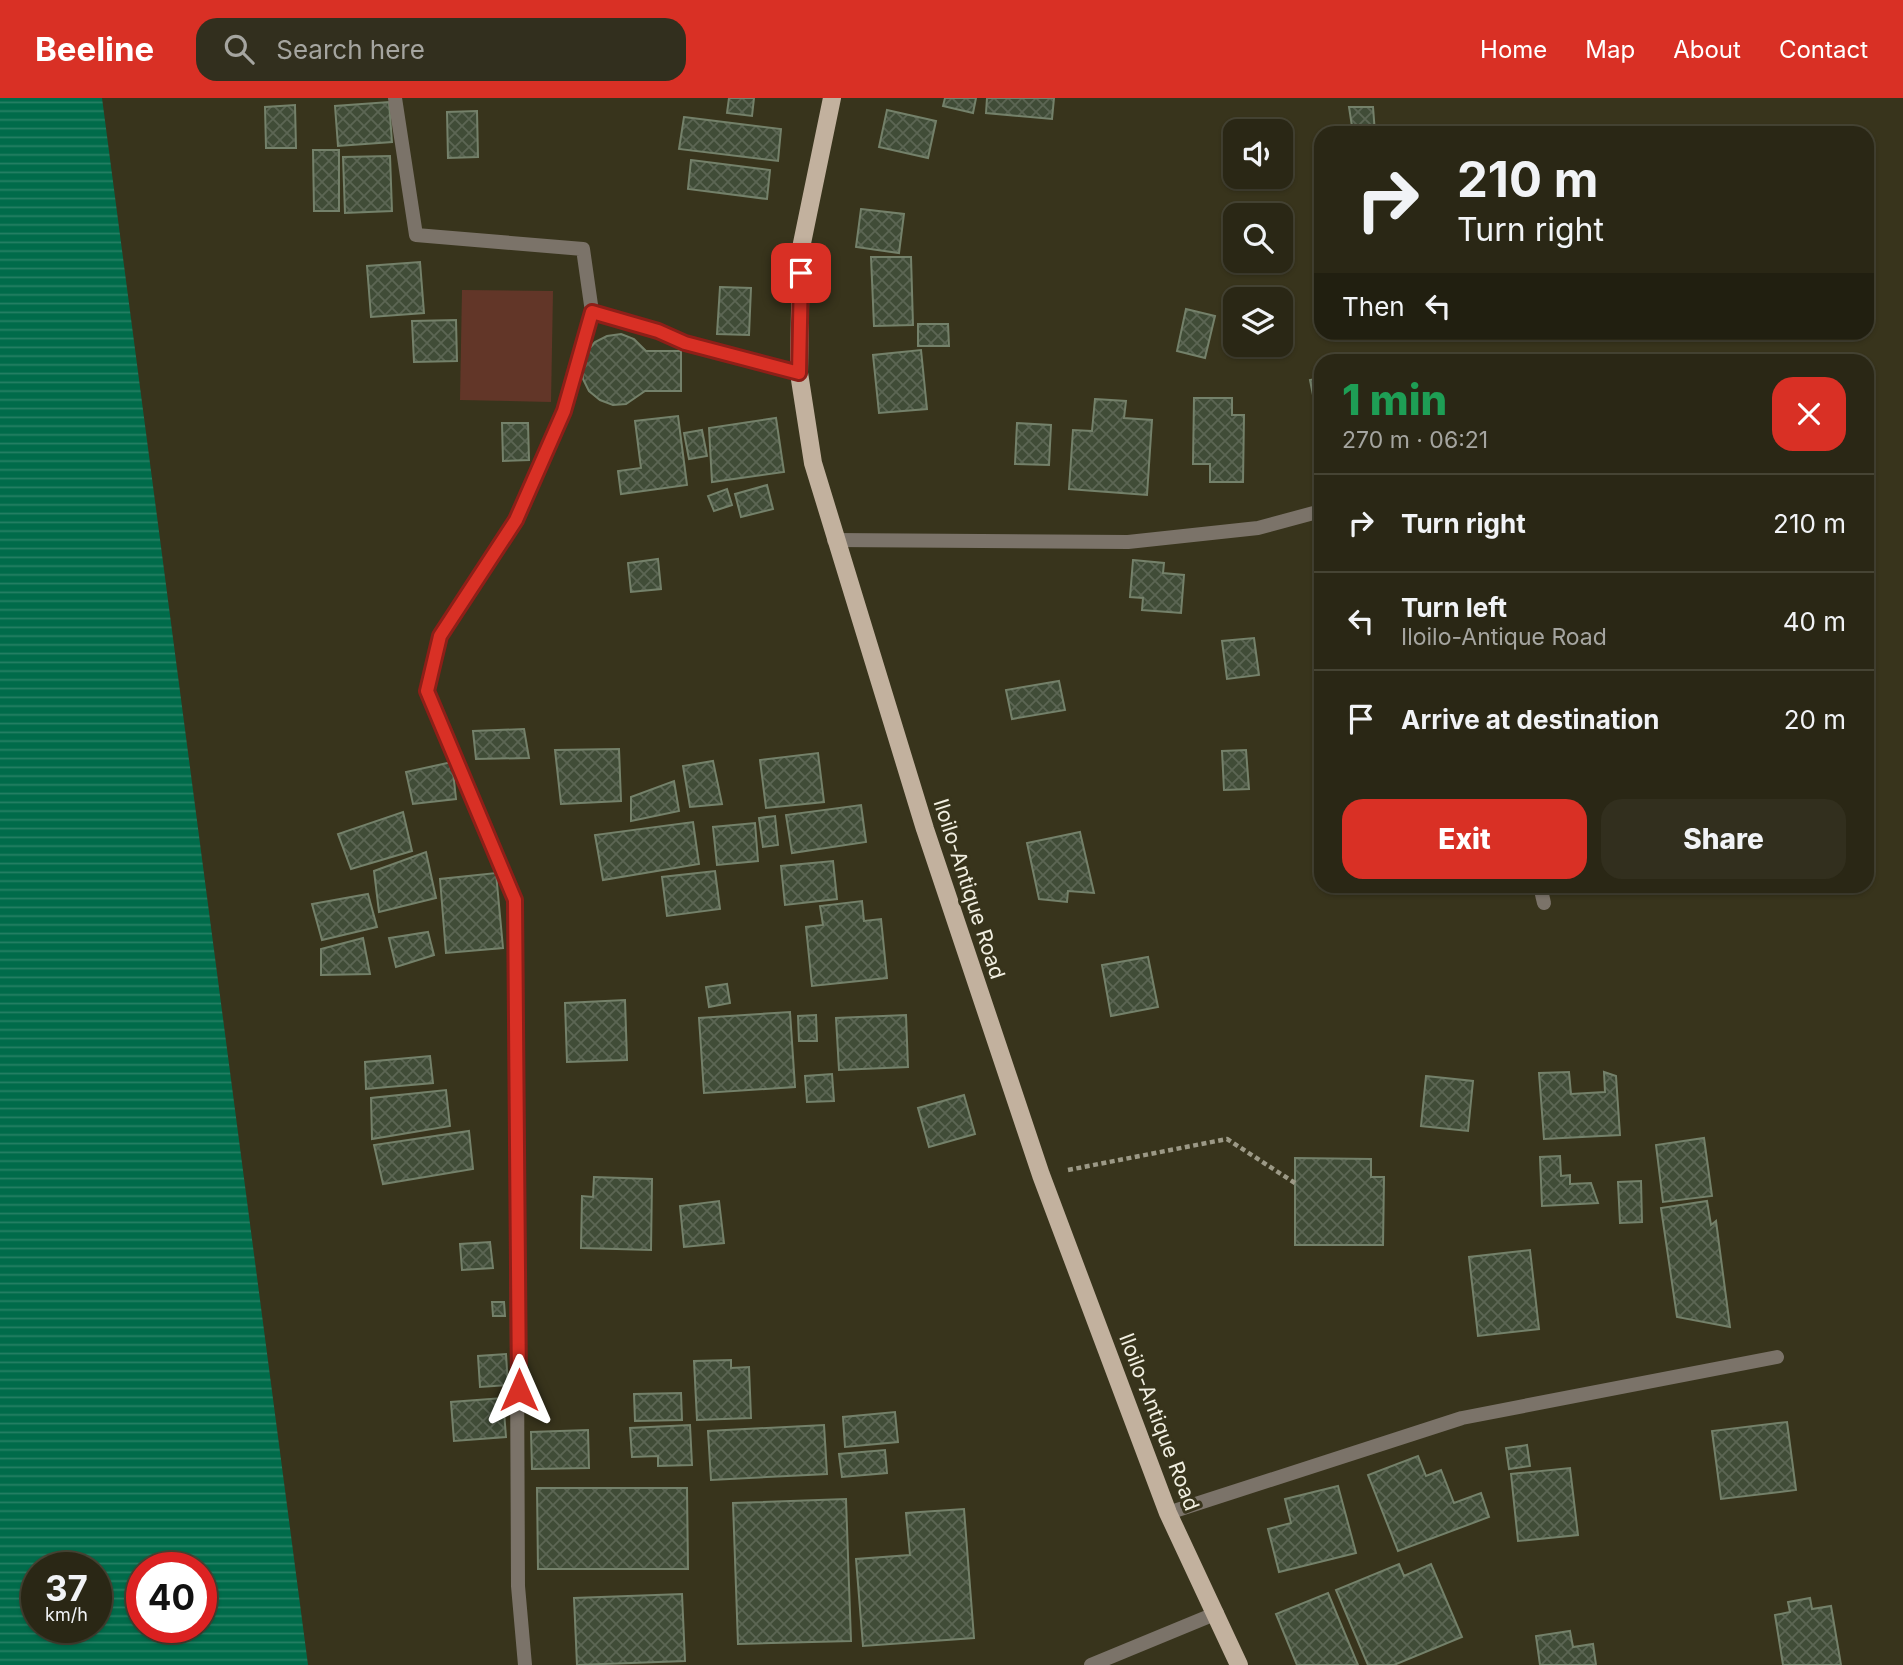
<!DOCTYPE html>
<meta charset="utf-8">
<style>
:root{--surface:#2a2715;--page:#322f1e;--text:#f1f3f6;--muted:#a5a5a0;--line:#464434;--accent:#d93025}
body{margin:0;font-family:Inter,sans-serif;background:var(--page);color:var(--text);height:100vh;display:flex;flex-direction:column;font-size:26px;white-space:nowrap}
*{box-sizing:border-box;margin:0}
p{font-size:23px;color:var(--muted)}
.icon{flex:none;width:38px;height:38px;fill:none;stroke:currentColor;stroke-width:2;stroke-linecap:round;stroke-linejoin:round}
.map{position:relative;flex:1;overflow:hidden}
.sheet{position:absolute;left:1314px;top:256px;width:560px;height:539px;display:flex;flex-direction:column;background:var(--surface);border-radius:21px;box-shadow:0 2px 5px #0004,0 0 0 2px var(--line)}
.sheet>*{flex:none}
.banner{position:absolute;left:1314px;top:28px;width:560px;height:214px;border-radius:21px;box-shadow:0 2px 5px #0004,0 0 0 2px var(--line);background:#2a2715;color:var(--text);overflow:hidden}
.tools{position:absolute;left:1223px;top:21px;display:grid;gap:14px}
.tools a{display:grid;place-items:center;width:70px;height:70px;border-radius:14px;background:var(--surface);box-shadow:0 2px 5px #0004,0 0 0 2px var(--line);font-size:35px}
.speed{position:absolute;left:21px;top:1454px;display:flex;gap:14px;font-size:35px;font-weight:700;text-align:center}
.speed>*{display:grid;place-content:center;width:91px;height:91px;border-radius:50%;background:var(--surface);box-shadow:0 2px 5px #0004,0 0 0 2px var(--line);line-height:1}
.speed small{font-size:18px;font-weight:400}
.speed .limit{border:10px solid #d22;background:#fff;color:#111}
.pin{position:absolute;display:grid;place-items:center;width:60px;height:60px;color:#fff;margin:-30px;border-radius:14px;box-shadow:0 4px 10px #0006}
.me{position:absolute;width:77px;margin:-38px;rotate:0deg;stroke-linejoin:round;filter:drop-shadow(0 0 5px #0008)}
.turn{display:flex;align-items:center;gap:24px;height:147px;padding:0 28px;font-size:32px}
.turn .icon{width:91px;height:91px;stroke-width:2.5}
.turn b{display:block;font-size:49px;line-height:60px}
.then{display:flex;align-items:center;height:66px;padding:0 28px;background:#0003;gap:14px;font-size:26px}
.round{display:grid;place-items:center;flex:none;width:74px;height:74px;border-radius:21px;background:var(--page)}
.summary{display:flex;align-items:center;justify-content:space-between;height:119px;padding:0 28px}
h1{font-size:42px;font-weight:800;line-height:52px;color:#1e9e55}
.primary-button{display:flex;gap:14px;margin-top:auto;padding:14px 28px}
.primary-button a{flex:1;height:80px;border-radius:21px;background:var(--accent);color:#fff;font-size:28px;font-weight:800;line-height:80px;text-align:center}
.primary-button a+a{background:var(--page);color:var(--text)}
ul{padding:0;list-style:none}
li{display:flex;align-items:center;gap:21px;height:98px;padding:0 28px;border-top:2px solid var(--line)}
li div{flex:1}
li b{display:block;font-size:26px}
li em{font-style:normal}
header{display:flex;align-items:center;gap:42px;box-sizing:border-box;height:98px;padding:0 35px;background:var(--accent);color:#fff}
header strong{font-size:33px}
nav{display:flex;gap:38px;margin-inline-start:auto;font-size:24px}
.search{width:490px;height:63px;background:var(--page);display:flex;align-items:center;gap:18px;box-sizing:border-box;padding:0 24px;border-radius:21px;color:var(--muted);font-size:26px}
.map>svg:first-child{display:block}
.park{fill:#623628}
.water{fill:url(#water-rules);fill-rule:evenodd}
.building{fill:url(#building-cross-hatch);stroke:#74816a;stroke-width:2}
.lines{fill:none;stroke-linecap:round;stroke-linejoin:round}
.path{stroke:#9c9986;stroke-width:4.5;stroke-dasharray:5 3.5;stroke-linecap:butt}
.service{stroke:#7b7369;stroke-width:14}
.minor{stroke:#7b7369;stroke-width:14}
.tertiary{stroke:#7b7369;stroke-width:14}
.primary{stroke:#c2b19e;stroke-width:18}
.route-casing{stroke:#8d1f18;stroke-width:18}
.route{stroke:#d93025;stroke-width:12}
.labels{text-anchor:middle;stroke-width:6;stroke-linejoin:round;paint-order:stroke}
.street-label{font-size:21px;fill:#f1efe1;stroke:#38341c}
</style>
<header>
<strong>Beeline</strong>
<div class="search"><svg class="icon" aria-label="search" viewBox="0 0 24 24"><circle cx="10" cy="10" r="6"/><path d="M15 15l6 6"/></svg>Search here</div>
<nav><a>Home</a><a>Map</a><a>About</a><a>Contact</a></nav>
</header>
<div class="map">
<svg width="1903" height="1567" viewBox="0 0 1903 1567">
<defs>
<pattern id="water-rules" width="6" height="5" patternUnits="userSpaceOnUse" patternTransform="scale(1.75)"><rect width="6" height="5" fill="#006b4a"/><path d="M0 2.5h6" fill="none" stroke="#268064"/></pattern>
<pattern id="building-cross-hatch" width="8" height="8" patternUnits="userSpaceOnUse" patternTransform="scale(1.75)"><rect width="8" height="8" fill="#404c37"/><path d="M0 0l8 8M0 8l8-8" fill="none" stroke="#5c6654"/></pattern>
</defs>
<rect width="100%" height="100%" fill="#38341c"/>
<path class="park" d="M462,192L553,193L551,304L460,302Z"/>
<path class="water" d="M0,0H102L308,1567H0ZM37,1470H96V1530H37ZM142,1470H201V1530H142Z"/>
<path class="building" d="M729,0H754L752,18L727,15Z
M945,0H976L973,15L943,8Z
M987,0H1054L1052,21L986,15Z
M389,4L392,44L338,48L335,8Z
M295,7L296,50H266L265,9Z
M1349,9H1373L1375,35H1353Z
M887,12L936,23L928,60L879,49Z
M477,13L478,59L448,60L447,14Z
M684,19L781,31L778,63L679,51Z
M313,52H339V113H314Z
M390,58L392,113L345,115L343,59Z
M691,62L770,72L767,101L688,91Z
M861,111L904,116L899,155L856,149Z
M871,159H911L913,227L874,228Z
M420,164L424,215L371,219L367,168Z
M720,189L751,190L749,237L717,236Z
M1186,211L1215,218L1205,260L1177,253Z
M456,222L457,263L414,264L412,223Z
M918,226H948L949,248H918Z
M621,236L634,241L646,253H681V293H645L626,306L613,307L600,302L589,293L583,281L582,267L586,254L595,244L607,238Z
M921,252L927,311L879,315L873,257Z
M1321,280V337L1310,282Z
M1194,300H1232V317H1244L1243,384H1210V366H1193Z
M1095,301L1126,303L1124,320L1152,322L1147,397L1069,391L1073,332L1092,333Z
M678,318L687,387L621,396L618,373L641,370L635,323Z
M776,320L784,374L712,384L709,330Z
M502,325H528L529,362L503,363Z
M1017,325L1051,327L1049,367L1015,366Z
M702,332L707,358L689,361L684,335Z
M767,387L773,411L741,419L735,396Z
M727,391L732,407L714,413L708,398Z
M658,461L661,491L631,494L628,465Z
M1133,462L1164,465L1163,475L1184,477L1181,515L1142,512L1143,500L1130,499Z
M1254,540L1259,577L1227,581L1222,543Z
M1059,583L1065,612L1012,621L1006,592Z
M524,631L529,660L476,661L473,633Z
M619,651L621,703L561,706L555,652Z
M1246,652L1249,691L1224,692L1222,653Z
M818,655L824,704L766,710L760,662Z
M713,663L722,706L690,709L683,668Z
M452,664L456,701L413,706L406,674Z
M674,683L679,713L631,723V699Z
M861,707L866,744L792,755L786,717Z
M403,714L412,753L351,771L338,736Z
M775,718L778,747L763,749L759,720Z
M693,724L699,766L603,782L595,737Z
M755,725L758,763L717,767L713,729Z
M1080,734L1094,795L1068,793L1067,804L1039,801L1027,745Z
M426,754L436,800L379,814L374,773Z
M833,763L837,801L785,807L781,768Z
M715,773L720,811L667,818L662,779Z
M496,775L503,850L446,855L440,781Z
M368,796L377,829L322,842L312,806Z
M862,803L864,823L881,821L887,880L812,888L806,829L823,827L820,808Z
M428,834L434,857L396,869L389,840Z
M363,840L370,876L321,877V851Z
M1148,859L1158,909L1111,918L1102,867Z
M727,886L730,905L709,909L706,889Z
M625,902L627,962L567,964L565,905Z
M790,914L795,989L704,995L699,920Z
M816,917L817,943H799L798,918Z
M906,917L908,969L839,972L836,920Z
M430,958L433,985L366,991L365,964Z
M1569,974L1571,996L1605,994L1604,974L1616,978L1620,1037L1544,1041L1539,975Z
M832,976L834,1003L807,1004L805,978Z
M1426,978L1473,983L1468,1033L1421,1028Z
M446,992L450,1028L372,1041L371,1000Z
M964,997L975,1036L929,1049L918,1010Z
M469,1033L473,1071L383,1086L374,1047Z
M1704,1040L1712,1098L1663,1104L1656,1047Z
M1560,1058L1561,1078L1570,1077V1086L1591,1085L1598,1105L1542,1108L1540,1059Z
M1295,1060L1371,1061V1079H1384L1383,1147H1295Z
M594,1079L652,1081L651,1152L581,1150L582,1098L593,1099Z
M1641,1083L1642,1124L1620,1125L1618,1084Z
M719,1103L724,1145L684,1149L680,1108Z
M1707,1103L1711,1127L1716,1123L1730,1229L1677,1219L1661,1110Z
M490,1144L493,1170L462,1172L460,1146Z
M1530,1152L1539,1231L1478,1238L1469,1159Z
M492,1204H504L505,1218H493Z
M506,1256L508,1287L480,1289L478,1258Z
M731,1262V1270L749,1269L751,1320L697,1322L694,1263Z
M681,1295L682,1322L635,1323L634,1296Z
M503,1300L506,1339L454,1343L451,1304Z
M895,1314L898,1344L845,1349L843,1319Z
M1787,1324L1796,1392L1721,1401L1712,1333Z
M690,1327L692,1367L658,1368V1358L632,1359L630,1330Z
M824,1327L827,1376L711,1382L708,1333Z
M588,1332L589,1370L532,1371L531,1334Z
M1527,1347L1530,1368L1509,1371L1506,1350Z
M885,1352L887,1375L842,1379L839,1356Z
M1418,1358L1426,1378L1441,1372L1454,1405L1481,1395L1489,1419L1398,1453L1368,1377Z
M1570,1370L1578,1437L1518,1443L1511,1376Z
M1338,1388L1356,1455L1279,1474L1268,1431L1291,1425L1285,1401Z
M537,1390H687L688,1471H538Z
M846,1401L851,1543L738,1546L733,1405Z
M964,1411L974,1540L863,1548L856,1461L910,1457L906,1415Z
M1399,1466L1404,1478L1431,1466L1462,1539L1394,1567H1368L1336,1492Z
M1328,1495L1358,1567H1297L1276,1516Z
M682,1496L685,1563L577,1567L574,1500Z
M1810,1500L1812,1511L1831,1508L1841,1567H1783L1775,1517L1790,1514L1788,1504Z
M1570,1533L1573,1549L1593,1546L1596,1567H1540L1536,1538Z"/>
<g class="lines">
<path class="path" d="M1068,1072L1227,1041L1295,1085"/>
<path class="service" d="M1540,788L1544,805"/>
<path class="minor" d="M592,214L658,233L685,245L799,275
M834,442L1128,444L1258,430L1321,413
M1168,1415L1462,1320L1777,1259"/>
<path class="tertiary" d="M395,0L416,137L583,151L592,214L564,313L516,422L440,538L427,592L515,802L518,1488L525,1567
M1091,1567L1217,1515"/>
<path class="primary" d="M832,0L801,150L799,275L813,365L925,731L1041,1077L1168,1415L1239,1567"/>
</g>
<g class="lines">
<defs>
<path id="route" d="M519,1292L515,802L427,593L440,538L516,422L564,313L592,214L658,233L685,245L799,275L801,175"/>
</defs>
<use href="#route" class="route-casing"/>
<use href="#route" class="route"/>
</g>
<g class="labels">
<g class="street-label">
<text transform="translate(969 791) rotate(72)" y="7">Iloilo-Antique Road</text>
<text transform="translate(1159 1324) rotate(69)" y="7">Iloilo-Antique Road</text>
</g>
</g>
</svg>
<div class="tools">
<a><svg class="icon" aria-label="sound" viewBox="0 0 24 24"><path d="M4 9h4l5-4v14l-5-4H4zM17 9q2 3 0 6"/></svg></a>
<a><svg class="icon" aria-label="search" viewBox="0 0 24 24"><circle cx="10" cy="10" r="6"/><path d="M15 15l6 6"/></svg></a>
<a><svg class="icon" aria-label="layers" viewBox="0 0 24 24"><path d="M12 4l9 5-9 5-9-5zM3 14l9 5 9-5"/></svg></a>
</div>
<div class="speed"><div>37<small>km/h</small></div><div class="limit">40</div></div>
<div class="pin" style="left:801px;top:175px;background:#d93025"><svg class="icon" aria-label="arrive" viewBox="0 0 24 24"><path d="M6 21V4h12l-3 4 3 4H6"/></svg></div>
<svg class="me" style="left:519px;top:1292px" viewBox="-20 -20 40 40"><path d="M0-17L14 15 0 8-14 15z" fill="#d93025" stroke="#fff" stroke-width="4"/></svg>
<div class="banner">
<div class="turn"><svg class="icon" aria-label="right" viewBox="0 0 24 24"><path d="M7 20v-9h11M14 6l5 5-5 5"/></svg><div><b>210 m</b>Turn right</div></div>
<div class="then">Then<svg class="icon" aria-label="left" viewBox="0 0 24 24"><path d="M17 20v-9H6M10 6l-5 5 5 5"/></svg></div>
</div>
<section class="sheet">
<div class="summary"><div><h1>1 min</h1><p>270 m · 06:21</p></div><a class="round" style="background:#d93025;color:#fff"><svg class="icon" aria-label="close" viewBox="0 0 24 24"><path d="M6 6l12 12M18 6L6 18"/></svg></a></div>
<ul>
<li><svg class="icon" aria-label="right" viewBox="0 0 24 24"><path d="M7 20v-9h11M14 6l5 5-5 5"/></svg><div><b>Turn right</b></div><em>210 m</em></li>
<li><svg class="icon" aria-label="left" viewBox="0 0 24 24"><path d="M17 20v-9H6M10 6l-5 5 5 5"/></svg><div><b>Turn left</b><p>Iloilo-Antique Road</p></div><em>40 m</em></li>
<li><svg class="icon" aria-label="arrive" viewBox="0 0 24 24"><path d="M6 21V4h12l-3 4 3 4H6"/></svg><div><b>Arrive at destination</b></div><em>20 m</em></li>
</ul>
<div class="primary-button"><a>Exit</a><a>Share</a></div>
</section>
</div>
